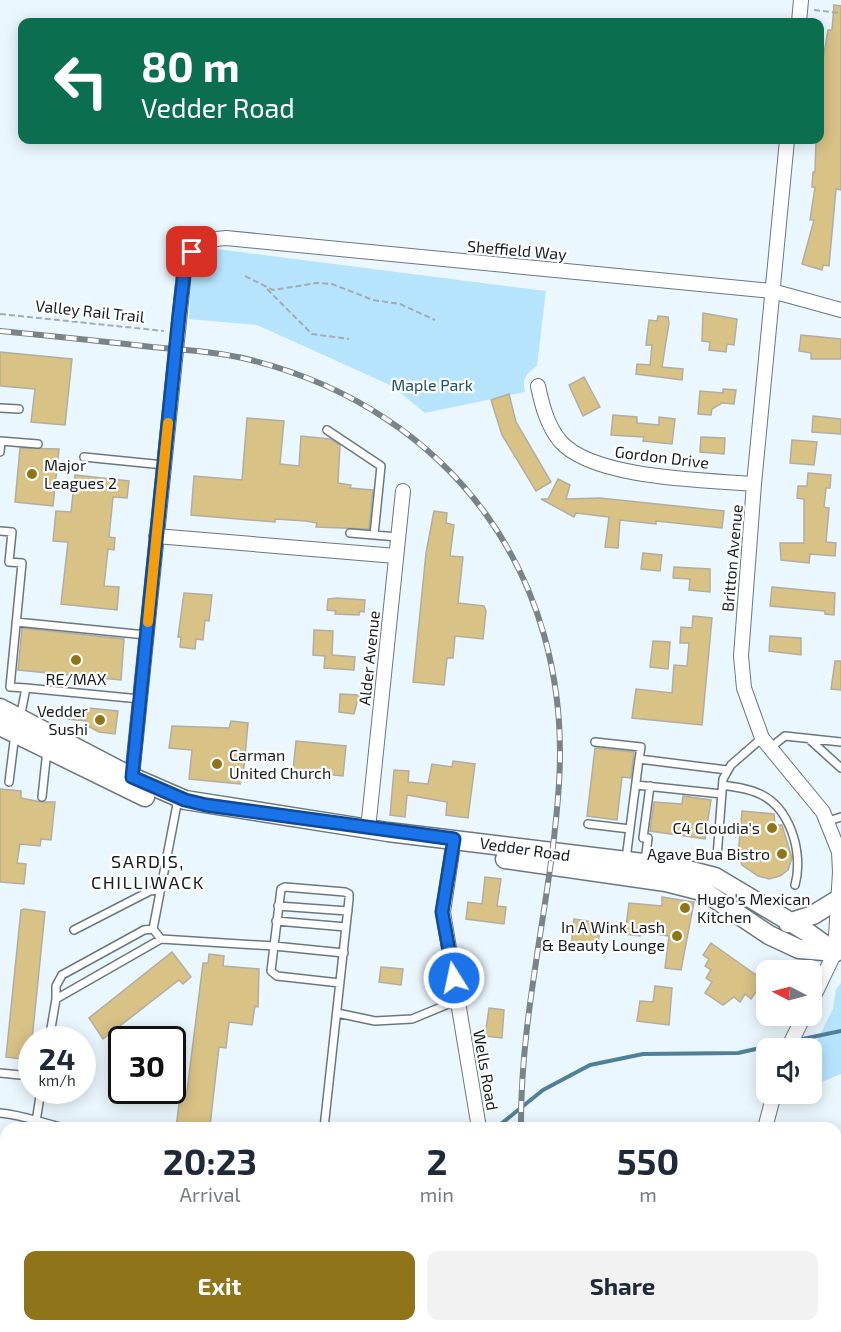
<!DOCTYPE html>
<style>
:root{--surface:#fff;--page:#f2f2f3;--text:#1f2937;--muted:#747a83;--accent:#907419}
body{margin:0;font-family:"Exo 2",sans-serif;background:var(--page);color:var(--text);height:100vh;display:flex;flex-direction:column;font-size:22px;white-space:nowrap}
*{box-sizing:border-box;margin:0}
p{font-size:20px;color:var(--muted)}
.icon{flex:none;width:33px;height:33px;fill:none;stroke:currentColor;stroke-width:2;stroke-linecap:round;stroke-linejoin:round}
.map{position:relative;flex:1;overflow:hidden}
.sheet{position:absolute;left:0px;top:1122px;width:842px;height:210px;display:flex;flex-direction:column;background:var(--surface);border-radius:18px 18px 0 0;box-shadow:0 3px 15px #0003}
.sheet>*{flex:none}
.top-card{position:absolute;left:18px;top:18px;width:806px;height:126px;border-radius:12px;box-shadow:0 3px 15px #0003;background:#0b6e4f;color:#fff;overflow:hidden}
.needle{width:39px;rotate:276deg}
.fabs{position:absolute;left:756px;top:960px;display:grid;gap:12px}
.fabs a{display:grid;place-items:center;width:66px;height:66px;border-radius:12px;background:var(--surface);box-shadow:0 3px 15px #0003;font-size:30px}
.speed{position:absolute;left:18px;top:1026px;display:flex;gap:12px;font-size:30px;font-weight:700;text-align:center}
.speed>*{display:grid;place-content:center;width:78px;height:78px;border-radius:50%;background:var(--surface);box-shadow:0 3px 15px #0003;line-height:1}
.speed small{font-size:15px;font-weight:400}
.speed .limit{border:3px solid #111;border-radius:9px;background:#fff;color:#111}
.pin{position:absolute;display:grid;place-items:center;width:51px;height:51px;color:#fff;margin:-26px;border-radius:12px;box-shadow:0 3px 9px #0006}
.me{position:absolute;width:66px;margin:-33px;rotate:350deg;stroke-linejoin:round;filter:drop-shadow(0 0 4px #0008)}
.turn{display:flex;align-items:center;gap:21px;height:126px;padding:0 24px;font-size:27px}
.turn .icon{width:78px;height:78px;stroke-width:2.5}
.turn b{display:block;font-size:42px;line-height:51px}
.eta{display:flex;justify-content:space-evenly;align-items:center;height:102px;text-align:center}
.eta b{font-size:36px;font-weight:700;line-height:42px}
.primary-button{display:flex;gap:12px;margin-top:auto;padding:12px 24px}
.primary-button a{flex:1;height:69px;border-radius:12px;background:var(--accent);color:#fff;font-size:24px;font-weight:700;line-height:69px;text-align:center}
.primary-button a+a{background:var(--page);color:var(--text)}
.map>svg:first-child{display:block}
.green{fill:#b7e4fd}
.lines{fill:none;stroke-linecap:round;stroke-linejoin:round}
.stream{stroke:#508098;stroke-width:4}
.building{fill:#d9c286;stroke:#b2ad9f;stroke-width:1.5}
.lane-casing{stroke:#6a777f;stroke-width:10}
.street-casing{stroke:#6a777f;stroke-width:16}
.secondary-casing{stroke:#6a777f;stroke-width:21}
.path{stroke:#a2acb2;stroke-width:2;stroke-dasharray:6 3;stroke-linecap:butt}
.lane{stroke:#fff;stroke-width:7}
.street{stroke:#fff;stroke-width:14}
.secondary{stroke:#fff;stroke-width:18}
.rail-casing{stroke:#7a8388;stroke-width:6}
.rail{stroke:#fff;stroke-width:4;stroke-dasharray:11;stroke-linecap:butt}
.route-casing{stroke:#114b97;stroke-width:15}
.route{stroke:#1a73e8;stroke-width:10}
.slow{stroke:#f59e0b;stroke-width:10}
.poi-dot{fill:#907419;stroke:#fff;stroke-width:2}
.labels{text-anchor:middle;stroke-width:4.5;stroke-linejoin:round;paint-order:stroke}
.street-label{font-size:16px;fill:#171d20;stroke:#fff}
.park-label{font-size:16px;fill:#1e526a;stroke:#fff}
.poi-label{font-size:16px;fill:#171d20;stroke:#fff;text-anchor:end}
.neighbourhood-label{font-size:18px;letter-spacing:1.5px;fill:#171d20;stroke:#fff}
</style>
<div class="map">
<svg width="841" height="1332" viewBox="0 0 841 1332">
<rect width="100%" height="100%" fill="#ebf7fe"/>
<path class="green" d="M209,248L546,291L537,366C526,374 522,378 525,392L425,413L392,386L257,325L189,319C191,295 187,262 209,248Z
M841,983V1074L812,1086V1051L833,1009L836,989Z"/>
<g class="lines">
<path class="stream" d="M798,1040L841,1031
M496,1128L543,1090L590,1065L643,1054L738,1053L787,1042
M327,1332L331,1326"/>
</g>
<path class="building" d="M834,5L841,6V190L836,189L829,266L823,265L822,270L802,264L814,220H810L815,187H812L813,172H815L816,140L822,135V109H819L821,71L828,30H832Z
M703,313L737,319L734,345L727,344L726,352L709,350L710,342L702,341Z
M658,316L668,317L669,323L662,367L683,369L682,380L636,374L637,364L650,365L652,345H646L649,320L657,321Z
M801,335L841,339V359H811V353L799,351Z
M0,352L72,359L65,425L31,422L35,389L0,386Z
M584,377L600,407L583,416L569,385Z
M723,389L736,390L734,404L722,403L712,409L711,415L698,414L700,391L723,393Z
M509,394L516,422L551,482L536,491L502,435L491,400Z
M613,415L637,417V423L659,425V417L675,419L672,444L643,441L644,437L611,435Z
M813,416L841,419V434L812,432Z
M247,418L284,421L280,464L299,466L301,436L330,439L340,445L338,483L351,485L350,488L373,490L369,529L316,527L317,523L306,521L275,519V522L191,515L194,476L242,480Z
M701,437L725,438L724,454L700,452Z
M792,440L817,442L814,465L790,463Z
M20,448L59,449L53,506L15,502Z
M808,473L831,475L830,488H826L824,507L829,508L826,542L836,543L835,556L810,554L809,563L781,560L780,543H804V499L797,498L798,486H807Z
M75,475L129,481L127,498L113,497L109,537L115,538L114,550L108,549L104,586L119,587L117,610L61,604L68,542L53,541L56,511L71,512Z
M558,479L570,485L566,499L600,498L724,511L722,528L656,521V524L620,520L618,548L605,547L609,517L576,513L574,517L541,499H548Z
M434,511L447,513L446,523L454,525L450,556L463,557L458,603L484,606L486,611L483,639L455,636L453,658H447L444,685L413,682L426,553Z
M643,553L662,555L660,571L641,569Z
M674,567L710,569V592L689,590L690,579L673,578Z
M772,587L835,593L834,615L825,614V611L770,606Z
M184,593L212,595L209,621L205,620L203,640L196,639L195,649L180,647L181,637H178Z
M337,598L365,600L364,612L360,611L359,615L335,614L336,611L327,610L328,599Z
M693,616L712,618L702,725L632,718L636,689L672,693L674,665L687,666L689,643H680L681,627L692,628Z
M22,628L124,639L121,680L18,670Z
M314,630L333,631L332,655L355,657L354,670L324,668L325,656L313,655Z
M770,636L801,638V655L769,651Z
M653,641L670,642L668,669L650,667Z
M835,661H841V690L831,689Z
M340,694L359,695L354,714L339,712Z
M88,708L118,711L115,734L99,732L86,725V721L68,719L69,711L87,712Z
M231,721L248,723L243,778H240V784L189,779L192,750L169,748L172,726L229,728Z
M296,741L346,746L343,776L293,771Z
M595,748L634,752L631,778L622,777L617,820L587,816Z
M453,761L475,764L468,818L446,815L447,802L407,795L405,817L390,815L394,770L409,771L408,782L428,784L432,764L452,767Z
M0,789L21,791V798L41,802H55L51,840L41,839L40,846L20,844L17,863L26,864L24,884L0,882Z
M683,796L711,800L705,839L650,831L654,802L682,804Z
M742,811L774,814L775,825H782L792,858L788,870L780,876L769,879L758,876L742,865L738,855Z
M485,877L501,879L497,906L506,907L504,924L466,919L468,902L482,904Z
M662,897L694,902L681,970L665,968L669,936L641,932L640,936L625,934L629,903L662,906Z
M24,909L45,912L30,1060L6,1057L21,910Z
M574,919L601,923L597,951L571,948Z
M711,943L766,982V990L763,996L756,992L751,999L745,994L740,1002L734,997L723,1005L705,993L712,982L706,978L711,970L705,966L709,959L703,955Z
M172,952L191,977L183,984L179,980L103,1039L89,1018Z
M209,954L224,956L223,966L259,969L258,1007L255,1006L252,1025L229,1022L226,1048L219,1047L210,1126L176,1128L180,1096H186L187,1091L203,963H208Z
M381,967L403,969L401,985L379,982Z
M655,986L672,988L669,1025L637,1021L640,1001L653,1002Z
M489,1008L504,1010L502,1038L485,1036Z"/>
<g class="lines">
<defs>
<path id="lane" d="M0,408L19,409
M327,430L381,466L374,535
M0,441L38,444
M0,452L1,441
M84,457L164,465
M0,531L12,532L9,562L22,563L10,687L26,688L20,718
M350,533L398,537
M16,622L146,635
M26,688L140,699
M809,739L841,768
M595,742L641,747L639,759
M770,748L785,736L841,742
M9,782L15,734
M636,785L722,794
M723,785C733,787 745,788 755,792C790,804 804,853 795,885
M42,797L47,750
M828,821L841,817
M588,824L630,829
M717,857L723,779L731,765L762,738
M626,859L639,759L727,770
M645,861L648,838H643L650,786
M278,906L348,911
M276,921L346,927
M153,929L178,799
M74,930L150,891L160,890
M340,983L277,976L271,971L274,946L344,953
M56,999V986L62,975L144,930L153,929L161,939
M337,1013L375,1021L412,1019L458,1000
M49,1040L56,999L161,939L274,946L281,889L285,887L345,892L349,894V899L324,1128
M0,1073L20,1075
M0,1113C23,1115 42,1123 65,1128
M35,1128L41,1090
M0,1257L6,1255"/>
<path id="street" d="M799,22L801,0
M787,140L754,484L741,656L744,688L762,738L823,812L839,852L840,872L835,952L812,1000
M538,386C542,405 547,425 560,441C593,479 705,480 754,484
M156,536L396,556
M129,784L132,777L184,273C188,250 202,239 226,238L772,291L841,310
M368,829L403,491
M454,839L443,912L479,1128
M788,1048L804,1016
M765,1128L774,1094
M511,1332L515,1326
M743,1332L744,1326"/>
<path id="secondary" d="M0,708L132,777L185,800L388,832L676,867L715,877L807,932L835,952
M0,726L145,797
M505,859L666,882L705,892L769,935L799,949L836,952
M788,923L813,915L839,899"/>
</defs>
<use href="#lane" class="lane-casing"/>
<use href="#street" class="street-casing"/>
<use href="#secondary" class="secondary-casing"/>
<path class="path" d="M814,10L841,13
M245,276L273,290L317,283L332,284L373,300L400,304L435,320
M267,289L312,334L349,339
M0,314L164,331"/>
<use href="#lane" class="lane"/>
<use href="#street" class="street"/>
<use href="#secondary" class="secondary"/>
<defs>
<path id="rail" d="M0,331C51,336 102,341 152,347C185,350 219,352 251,360C452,411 572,577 559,783C552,898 520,1012 521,1128
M580,1326L583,1332"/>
</defs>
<use href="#rail" class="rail-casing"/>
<use href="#rail" class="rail"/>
</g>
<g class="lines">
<defs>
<path id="route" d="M192,252L184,273L179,315L132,777L185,800L206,805L454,839L442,912L454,978"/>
</defs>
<use href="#route" class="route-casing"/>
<use href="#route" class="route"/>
<path class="slow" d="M148,622L168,423"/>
</g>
<g class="poi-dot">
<circle cx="32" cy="474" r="6"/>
<circle cx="76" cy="660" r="6"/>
<circle cx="100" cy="720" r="6"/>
<circle cx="217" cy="764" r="6"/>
<circle cx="772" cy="828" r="6"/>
<circle cx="782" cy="854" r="6"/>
<circle cx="685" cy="908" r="6"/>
<circle cx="677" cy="936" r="6"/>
</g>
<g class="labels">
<g class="street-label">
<text transform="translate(517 250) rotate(5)" y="6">Sheffield Way</text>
<text transform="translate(90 311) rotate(6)" y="6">Valley Rail Trail</text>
<text transform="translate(662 457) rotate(7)" y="6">Gordon Drive</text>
<text transform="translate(732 558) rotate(-85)" y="6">Britton Avenue</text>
<text transform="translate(369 658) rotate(-84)" y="6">Alder Avenue</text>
<text transform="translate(525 849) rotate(8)" y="6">Vedder Road</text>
<text transform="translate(486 1070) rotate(80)" y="6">Wells Road</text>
</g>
<g class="park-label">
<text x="432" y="391">Maple Park</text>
</g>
<g class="poi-label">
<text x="44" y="471" text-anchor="start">Major<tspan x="44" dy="18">Leagues 2</tspan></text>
<text x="76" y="685" text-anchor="middle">RE/MAX</text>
<text x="88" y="717">Vedder<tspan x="88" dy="18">Sushi</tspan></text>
<text x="229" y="761" text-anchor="start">Carman<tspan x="229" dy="18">United Church</tspan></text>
<text x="760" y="834">C4 Cloudia's</text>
<text x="770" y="860">Agave Bua Bistro</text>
<text x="697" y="905" text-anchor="start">Hugo's Mexican<tspan x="697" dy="18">Kitchen</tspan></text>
<text x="665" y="933">In A Wink Lash<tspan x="665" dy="18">&amp; Beauty Lounge</tspan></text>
</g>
<g class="neighbourhood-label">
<text x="148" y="868">SARDIS,<tspan x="148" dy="21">CHILLIWACK</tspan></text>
</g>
</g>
</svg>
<div class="fabs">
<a><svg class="needle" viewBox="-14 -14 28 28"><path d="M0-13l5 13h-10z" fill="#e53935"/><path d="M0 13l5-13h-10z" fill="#747a83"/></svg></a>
<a><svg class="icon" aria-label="sound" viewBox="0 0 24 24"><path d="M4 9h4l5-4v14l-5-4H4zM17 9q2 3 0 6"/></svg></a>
</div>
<div class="speed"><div>24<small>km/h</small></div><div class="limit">30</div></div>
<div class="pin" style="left:192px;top:252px;background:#d93025"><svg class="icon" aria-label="arrive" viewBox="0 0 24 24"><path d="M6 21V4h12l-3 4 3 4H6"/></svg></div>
<svg class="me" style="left:454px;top:978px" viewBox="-20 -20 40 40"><circle r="17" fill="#1a73e8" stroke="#fff" stroke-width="3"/><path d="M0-11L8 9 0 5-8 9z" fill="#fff"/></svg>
<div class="top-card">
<div class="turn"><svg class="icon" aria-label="left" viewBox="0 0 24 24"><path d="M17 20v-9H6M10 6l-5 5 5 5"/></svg><div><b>80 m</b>Vedder Road</div></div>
</div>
<section class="sheet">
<div class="eta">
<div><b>20:23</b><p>Arrival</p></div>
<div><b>2</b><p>min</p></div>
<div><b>550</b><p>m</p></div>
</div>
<div class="primary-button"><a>Exit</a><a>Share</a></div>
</section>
</div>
